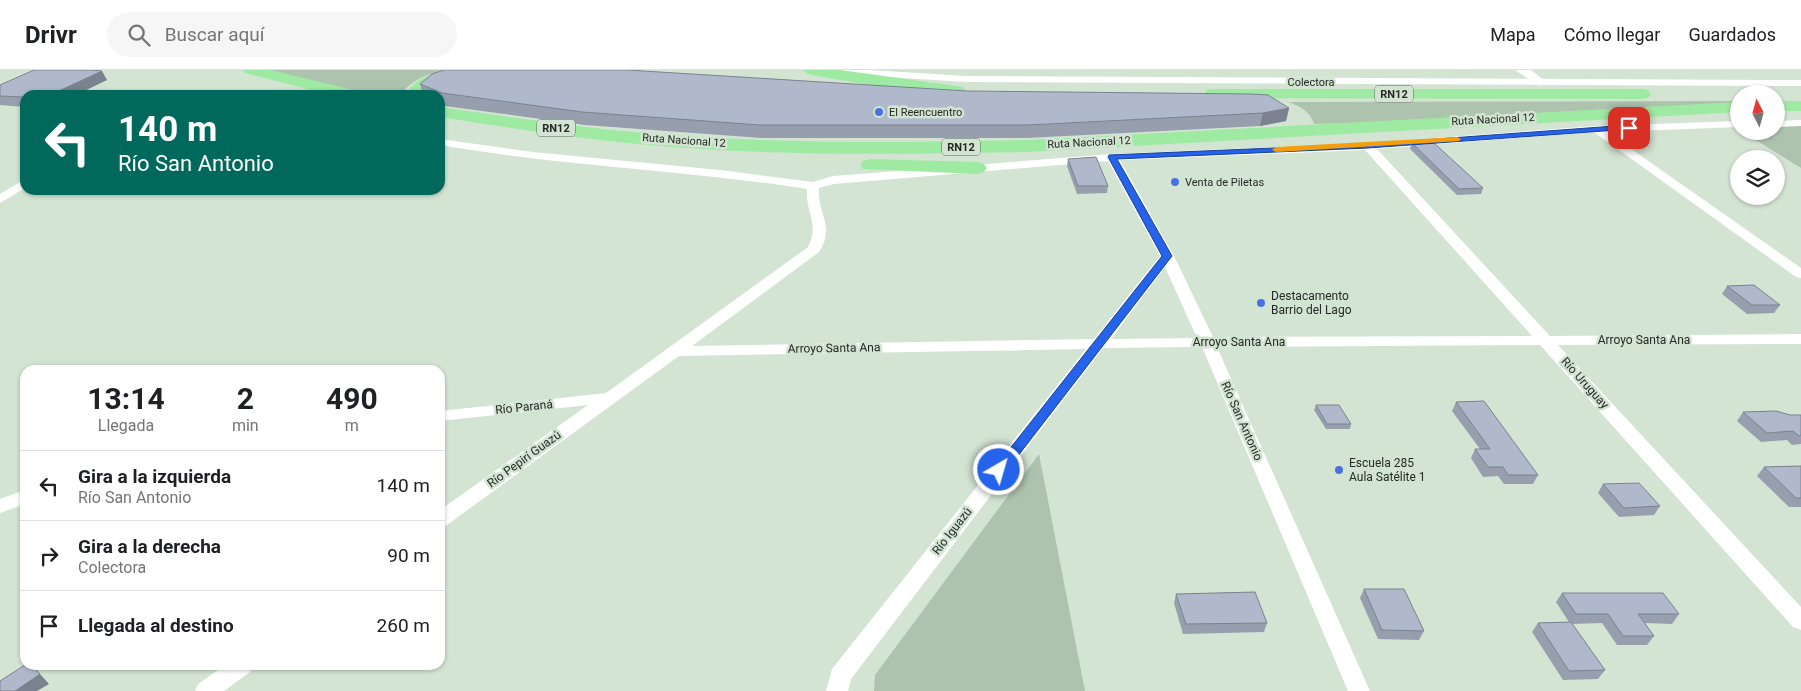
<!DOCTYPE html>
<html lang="es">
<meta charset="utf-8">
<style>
:root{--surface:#fff;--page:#f6f6f6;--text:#202124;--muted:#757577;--line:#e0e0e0}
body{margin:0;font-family:Roboto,sans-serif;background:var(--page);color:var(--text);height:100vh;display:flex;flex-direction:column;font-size:19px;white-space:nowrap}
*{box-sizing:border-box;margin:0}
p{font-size:16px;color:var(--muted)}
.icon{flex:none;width:28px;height:28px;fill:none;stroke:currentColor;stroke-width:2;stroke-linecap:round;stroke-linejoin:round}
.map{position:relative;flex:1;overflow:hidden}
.panel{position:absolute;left:20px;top:295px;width:425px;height:305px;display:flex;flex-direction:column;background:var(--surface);border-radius:15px;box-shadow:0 1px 4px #0004}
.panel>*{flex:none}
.top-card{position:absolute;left:20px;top:20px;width:425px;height:105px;border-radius:15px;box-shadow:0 1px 4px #0004;background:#00695c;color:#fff;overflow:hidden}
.needle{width:32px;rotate:354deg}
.fabs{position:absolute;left:1730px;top:15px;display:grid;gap:10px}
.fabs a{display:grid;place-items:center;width:55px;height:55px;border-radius:50%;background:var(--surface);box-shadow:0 1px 4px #0004;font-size:25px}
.pin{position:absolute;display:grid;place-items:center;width:42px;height:42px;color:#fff;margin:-21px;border-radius:10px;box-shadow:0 2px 8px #0006}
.me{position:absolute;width:55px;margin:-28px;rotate:38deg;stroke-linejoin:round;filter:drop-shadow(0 0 4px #0008)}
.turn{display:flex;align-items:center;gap:18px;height:105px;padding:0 15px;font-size:22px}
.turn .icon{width:65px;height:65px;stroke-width:2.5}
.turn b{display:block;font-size:35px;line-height:42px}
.eta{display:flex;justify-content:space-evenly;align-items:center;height:85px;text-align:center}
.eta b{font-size:30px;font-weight:700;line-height:35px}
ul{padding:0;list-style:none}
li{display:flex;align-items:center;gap:15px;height:70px;padding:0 15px;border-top:1px solid var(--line)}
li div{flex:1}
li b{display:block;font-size:19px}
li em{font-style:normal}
header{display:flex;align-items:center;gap:30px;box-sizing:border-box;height:70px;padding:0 25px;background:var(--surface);border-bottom:1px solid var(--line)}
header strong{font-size:24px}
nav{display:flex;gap:28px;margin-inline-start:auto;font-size:18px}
.search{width:350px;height:45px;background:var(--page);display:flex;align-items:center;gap:12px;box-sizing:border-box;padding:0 18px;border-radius:28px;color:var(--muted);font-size:19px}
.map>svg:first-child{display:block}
.green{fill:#adc3ae}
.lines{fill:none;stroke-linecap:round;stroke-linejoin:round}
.street{fill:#fff;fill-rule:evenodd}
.secondary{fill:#fff;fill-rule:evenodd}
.highway{fill:#9feaa2;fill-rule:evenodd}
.wall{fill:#979faf}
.shaded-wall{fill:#7b828f}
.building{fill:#b0b9cc;stroke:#7b828f}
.route{fill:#2563eb;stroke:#184099}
.slow{fill:#f59e0b}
.poi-dot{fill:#4a71e4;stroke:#d3e4d3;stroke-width:2}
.labels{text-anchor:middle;stroke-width:5;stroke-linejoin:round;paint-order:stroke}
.far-street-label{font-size:11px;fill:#242a24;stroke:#d3e4d3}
.shield{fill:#d3e4d3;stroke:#586258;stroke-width:1}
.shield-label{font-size:11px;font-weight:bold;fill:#242a24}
.far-poi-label{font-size:11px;fill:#242a24;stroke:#d3e4d3;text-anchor:start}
.poi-label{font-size:12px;fill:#242a24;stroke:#d3e4d3;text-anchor:start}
.street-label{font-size:12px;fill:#242a24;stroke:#d3e4d3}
</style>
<header>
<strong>Drivr</strong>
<div class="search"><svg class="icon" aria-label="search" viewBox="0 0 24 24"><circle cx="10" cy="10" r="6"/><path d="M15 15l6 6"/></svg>Buscar aquí</div>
<nav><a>Mapa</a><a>Cómo llegar</a><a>Guardados</a></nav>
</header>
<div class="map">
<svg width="1801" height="621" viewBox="0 0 1801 621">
<rect width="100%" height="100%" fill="#d3e4d3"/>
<path class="green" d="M265,0H446C429,4 411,9 401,25H372Z
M1739,31V34L1383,52L1314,54C1310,41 1300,36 1288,32Z
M1776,55H1801V98L1741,61H1776Z
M1039,384L1085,621H874L875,605Z"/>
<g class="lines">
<path class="street" d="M817,0H869L967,6L1801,10V16L967,12L822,3Z
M1801,50V56L1776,57V51Z
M1739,51V57L1607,62L1801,198V208L1796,207L1594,62L1377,79L1550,266L1801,264V274L1558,275L1801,537V560L1793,557L1540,275L1217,277L1370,621H1348L1202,277L1103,278L851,609L848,621H826L832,599L1086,279L679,286L447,455L440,457V440L588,335L440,351V341L606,323L808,177C820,153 805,142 807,119C685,100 562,96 440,75V69L533,82L720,100L813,112L833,106L1112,84L1368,73L1596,56ZM1365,80L1532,266L1213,267L1174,186L1120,90ZM1108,91L1160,186L1094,269L692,276L819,182C836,156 817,144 819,118L834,114ZM1165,197L1197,268L1111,269Z
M25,109V118L0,133V124Z
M25,420V434L0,443V429Z
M225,595H253L250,602L224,621H195L198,614Z"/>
<path class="secondary" d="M1515,0H1531L1546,12L1539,16Z"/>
<path class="highway" d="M243,0H271L357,21L360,25H330L245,3Z
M445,0H469L467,3L435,15L425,25H407C412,9 431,5 445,0Z
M804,0H840L957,16L963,17L966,21L963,25L957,26L886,18L812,5L806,3Z
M1213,19H1642L1648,20L1651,24L1648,28L1642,29L1207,28L1204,24L1207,20Z
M1776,31H1801V41H1776Z
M1739,32V42L1027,82C909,84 790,86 672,77C594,71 517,59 440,47V37C517,48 594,60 672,65C790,74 909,72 1027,70Z
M870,89L977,92L984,94L987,98L984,102L977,104L863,99L860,95L863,91Z"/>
</g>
<path class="wall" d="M107,10L25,25V37L0,35V15Z
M420,14L967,21L1289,38L1286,51L1260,56L1027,68H761L585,55L445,36L440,34V25H423Z
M1412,73L1483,118L1481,124L1457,125L1410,79Z
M1068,89L1108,116L1107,123L1077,124L1067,96Z
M1727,216L1780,235L1774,243L1747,244L1722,224Z
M1456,332L1538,405L1533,414H1504L1498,406L1483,407L1471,388L1475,379H1480L1452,341Z
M1316,335L1351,354L1350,359H1326L1314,340Z
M1743,342L1790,345H1801V374L1792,375L1787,370L1761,372L1737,351Z
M1801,396V437H1789L1757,406L1764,397Z
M1603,414L1660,436L1654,445L1619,447L1598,423Z
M1364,519L1424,561L1419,570L1378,569L1360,528Z
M1562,523L1679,544L1672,554L1645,553L1654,566L1647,575H1617L1602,553L1572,554L1605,600L1598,609L1563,610L1532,562L1538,553L1569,552L1556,532Z
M1176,524L1267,553L1264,562L1183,564L1174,533Z"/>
<path class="shaded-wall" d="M102,1L107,10L76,25H50Z
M1289,38L1286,51L1260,56L1263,43Z
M40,604L49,614L37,621H15Z"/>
<path class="building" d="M34,0H91L102,1L50,25H25V27L0,26V15Z
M444,0H627L967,21L1251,24L1268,25L1289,38L1263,43L1028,55H760L582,42L442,23L420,14L432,4Z
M1412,73H1434L1483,118L1459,119Z
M1096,87L1108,116H1078L1068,89Z
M1754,215L1780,235H1752L1727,216Z
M1484,331L1538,405H1508L1503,397H1488L1475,379H1490L1456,332Z
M1316,335H1339L1351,354H1327Z
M1776,341L1790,345H1801V365L1799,366L1793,361L1767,363L1743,342Z
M1801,396V428H1796L1764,397Z
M1639,413L1660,436L1624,438L1603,414Z
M1364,519H1404L1424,561L1382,560Z
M1255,522L1267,553L1186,554L1176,524Z
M1562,523H1663L1679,544H1638L1654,566H1623L1608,544H1576Z
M1571,552L1605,600L1569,601L1538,553Z
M25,595H31L40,604L15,621H0V611Z"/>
<path class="route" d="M1629,55L1633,58L1631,59L1368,78L1117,89L1172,186L1004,404L999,405L993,400L1162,186L1108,87L1109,85L1368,74Z"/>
<path class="slow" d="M1457,67L1461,69L1459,71L1276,82L1272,80L1276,77Z"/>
<g class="poi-dot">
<circle cx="879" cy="42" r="5"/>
<circle cx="1175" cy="112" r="5"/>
<circle cx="1261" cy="233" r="5"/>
<circle cx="1339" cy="400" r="5"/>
</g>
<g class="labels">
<g class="far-street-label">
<text x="1311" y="16">Colectora</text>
<text transform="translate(1493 49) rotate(-3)" y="4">Ruta Nacional 12</text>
<text transform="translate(684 70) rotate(4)" y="4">Ruta Nacional 12</text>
<text transform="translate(1089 72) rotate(-3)" y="4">Ruta Nacional 12</text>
</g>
<g class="shield">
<rect x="1375" y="15.5" width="38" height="17" rx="4"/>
<rect x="537" y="49.5" width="38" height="17" rx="4"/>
<rect x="942" y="68.5" width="38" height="17" rx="4"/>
</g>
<g class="shield-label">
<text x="1394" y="28">RN12</text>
<text x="556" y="62">RN12</text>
<text x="961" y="81">RN12</text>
</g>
<g class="far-poi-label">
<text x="889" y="46">El Reencuentro</text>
<text x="1185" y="116">Venta de Piletas</text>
</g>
<g class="poi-label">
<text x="1271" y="230">Destacamento<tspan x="1271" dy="14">Barrio del Lago</tspan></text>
<text x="1349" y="397">Escuela 285<tspan x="1349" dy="14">Aula Satélite 1</tspan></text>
</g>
<g class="street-label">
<text x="1644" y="274">Arroyo Santa Ana</text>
<text x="1239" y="276">Arroyo Santa Ana</text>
<text transform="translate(834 278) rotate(-1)" y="4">Arroyo Santa Ana</text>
<text transform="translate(1585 313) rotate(48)" y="4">Río Uruguay</text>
<text transform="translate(524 337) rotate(-6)" y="4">Río Paraná</text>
<text transform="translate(1242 351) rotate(66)" y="4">Río San Antonio</text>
<text transform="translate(524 389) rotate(-36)" y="4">Río Pepirí Guazú</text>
<text transform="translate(952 461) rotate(-52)" y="4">Río Iguazú</text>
</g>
</g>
</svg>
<div class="fabs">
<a><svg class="needle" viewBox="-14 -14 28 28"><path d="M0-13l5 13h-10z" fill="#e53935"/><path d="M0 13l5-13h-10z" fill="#757577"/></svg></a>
<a><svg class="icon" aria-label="layers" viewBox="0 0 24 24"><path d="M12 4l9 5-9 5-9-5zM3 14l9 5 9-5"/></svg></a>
</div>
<div class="pin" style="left:1629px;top:58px;background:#d93025"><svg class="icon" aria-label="arrive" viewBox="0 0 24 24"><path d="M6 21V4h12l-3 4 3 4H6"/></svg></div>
<svg class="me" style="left:999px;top:400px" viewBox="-20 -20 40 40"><circle r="17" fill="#2563eb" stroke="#fff" stroke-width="3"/><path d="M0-11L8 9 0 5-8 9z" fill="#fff"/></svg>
<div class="top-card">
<div class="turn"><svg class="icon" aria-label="left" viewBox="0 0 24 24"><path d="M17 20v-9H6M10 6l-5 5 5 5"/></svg><div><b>140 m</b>Río San Antonio</div></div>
</div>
<section class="panel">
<div class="eta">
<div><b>13:14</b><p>Llegada</p></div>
<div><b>2</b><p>min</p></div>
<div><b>490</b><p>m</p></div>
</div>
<ul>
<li><svg class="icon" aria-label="left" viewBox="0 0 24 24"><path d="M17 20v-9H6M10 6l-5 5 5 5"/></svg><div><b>Gira a la izquierda</b><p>Río San Antonio</p></div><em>140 m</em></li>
<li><svg class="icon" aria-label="right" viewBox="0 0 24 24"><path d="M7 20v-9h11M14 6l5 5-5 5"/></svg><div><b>Gira a la derecha</b><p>Colectora</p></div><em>90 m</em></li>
<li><svg class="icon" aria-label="arrive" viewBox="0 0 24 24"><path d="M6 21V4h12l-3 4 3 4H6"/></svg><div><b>Llegada al destino</b></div><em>260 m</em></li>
</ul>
</section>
</div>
